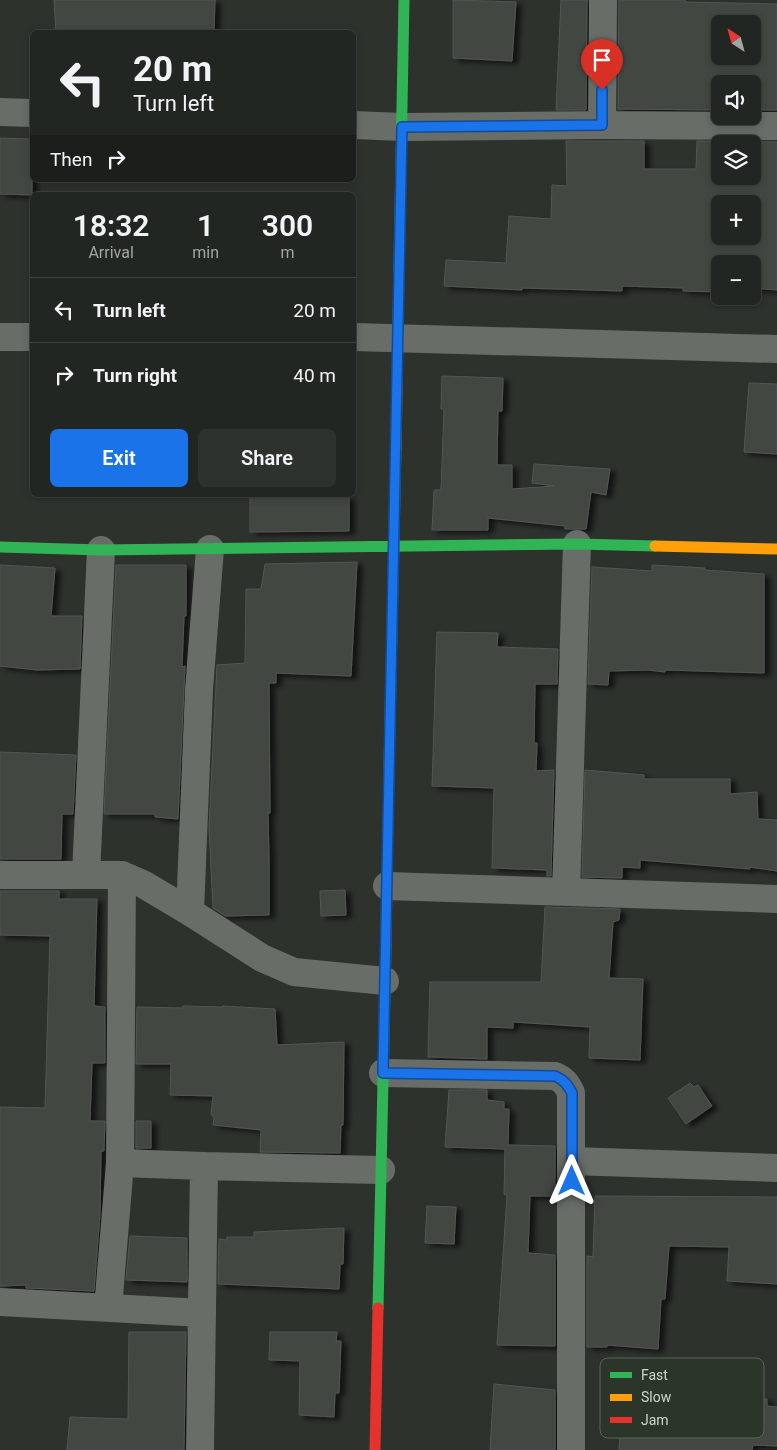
<!DOCTYPE html>
<meta charset="utf-8">
<style>
:root{--surface:#222622;--page:#2e322f;--text:#f1f3f6;--muted:#a2a5a5;--line:#3f4340;--accent:#1a73e8}
body{margin:0;font-family:Roboto,sans-serif;background:var(--page);color:var(--text);height:100vh;display:flex;flex-direction:column;font-size:19px;white-space:nowrap}
*{box-sizing:border-box;margin:0}
p{font-size:16px;color:var(--muted)}
.icon{flex:none;width:28px;height:28px;fill:none;stroke:currentColor;stroke-width:2;stroke-linecap:round;stroke-linejoin:round}
.map{position:relative;flex:1;overflow:hidden}
.panel{position:absolute;left:30px;top:192px;width:326px;height:305px;display:flex;flex-direction:column;background:var(--surface);border-radius:8px;box-shadow:0 2px 8px #0003,0 0 0 1px var(--line)}
.panel>*{flex:none}
.hud{position:absolute;left:30px;top:30px;width:326px;height:152px;border-radius:8px;box-shadow:0 2px 8px #0003,0 0 0 1px var(--line);background:#222622;color:var(--text);overflow:hidden}
.needle{width:32px;rotate:324deg}
.tools{position:absolute;left:711px;top:15px;display:grid;gap:10px}
.tools a{display:grid;place-items:center;width:50px;height:50px;border-radius:8px;background:var(--surface);box-shadow:0 2px 8px #0003,0 0 0 1px var(--line);font-size:25px}
.pin{position:absolute;display:grid;place-items:center;width:42px;height:42px;color:#fff;margin:-51px -21px;border-radius:50% 50% 50% 0;rotate:-45deg;box-shadow:0 0 5px #0007}
.pin .icon{rotate:45deg}
.me{position:absolute;width:55px;margin:-28px;rotate:0deg;stroke-linejoin:round;filter:drop-shadow(0 0 4px #0008)}
.turn{display:flex;align-items:center;gap:18px;height:105px;padding:0 20px;font-size:22px}
.turn .icon{width:65px;height:65px;stroke-width:2.5}
.turn b{display:block;font-size:35px;line-height:42px}
.then{display:flex;align-items:center;height:48px;padding:0 20px;background:#0003;gap:10px;font-size:19px}
.eta{display:flex;justify-content:space-evenly;align-items:center;height:85px;text-align:center}
.eta b{font-size:30px;font-weight:600;line-height:35px}
.cta{display:flex;gap:10px;margin-top:auto;padding:10px 20px}
.cta a{flex:1;height:58px;border-radius:8px;background:var(--accent);color:#fff;font-size:20px;font-weight:600;line-height:58px;text-align:center}
.cta a+a{background:var(--page);color:var(--text)}
ul{padding:0;list-style:none}
li{display:flex;align-items:center;gap:15px;height:65px;padding:0 20px;border-top:1px solid var(--line)}
li div{flex:1}
li b{display:block;font-size:19px}
li em{font-style:normal}
.map>svg:first-child{display:block}
.building{fill:#424642;stroke:#535752;fill-rule:evenodd;filter:url(#shadow)}
.lines{fill:none;stroke-linecap:round;stroke-linejoin:round}
.street{stroke:#686d68;stroke-width:28}
.fast{stroke:#30b455;stroke-width:11}
.slow{stroke:#ff9f0a;stroke-width:11}
.jam{stroke:#e5322d;stroke-width:11}
.route-casing{stroke:#114b97;stroke-width:12}
.route{stroke:#1a73e8;stroke-width:9}
.key{fill:#2c352a;stroke:#5d655b;stroke-width:1}
.key-label{font-size:14px;fill:#cfd5ce}
</style>
<div class="map">
<svg width="777" height="1450" viewBox="0 0 777 1450">
<defs>
<filter id="shadow"><feDropShadow dx="5.5" dy="3" stdDeviation="2.5" flood-color="#0009"/></filter>
</defs>
<rect width="100%" height="100%" fill="#2d322d"/>
<path class="building" d="M54,0H215L214,32H56Z
M453,0L516,2L512,61L453,58Z
M561,0H587L586,110H556Z
M619,0H685V2L777,4V110H752V84H720V110L618,109ZM720,24H752V56H720Z
M0,138L32,139V195L0,194Z
M566,141H644V169H696L697,141L777,142V290L752,288V264H720V292L683,291V288L622,286V291L522,288V290L444,286L446,260L506,263L509,216L551,219L552,185L567,186ZM720,144H752V176H720ZM720,204H752V236H720Z
M442,376L503,378L502,411H498L497,465H512V489L554,486L532,483L534,464L610,469L606,495L591,492L586,529H565V526L488,518V530H432L434,490H441L444,409H441Z
M749,383L777,384V454L744,452Z
M250,495L349,497V531L250,532Z
M357,562L351,676L276,673V683H269L270,813H268L269,858V915L225,916L213,908L209,828L217,665L245,663L246,589H261L265,564Z
M0,565L55,568L51,616H82L80,669L37,670L0,666Z
M116,565H186V616H184L182,667L185,666L178,819L155,817V814H104Z
M652,565L705,568V570L764,574V673L666,670L665,672L648,670L609,671L608,685L588,684L592,567L652,571Z
M437,632L498,633L497,647L558,649L557,684H535L534,743H537L536,771L554,770L551,876H547V870L492,868L494,788L432,786Z
M0,752L76,755L73,814H62L61,859H0Z
M585,770L644,775V779H730V794L757,792L758,819L777,820V871L749,867L750,869L640,860V868L622,867V878L582,877Z
M345,890L346,915L321,916L320,891Z
M0,891H59V899H97L94,1006L105,1007V1063H92L90,1121H105L104,1151H101L100,1214L94,1291L26,1288V1285L0,1286V1107L45,1108L50,936L0,935Z
M545,907L620,909L619,920L613,922L609,978L643,979L640,1060L589,1058L590,1027L513,1022V1028L487,1027V1059L428,1057L430,982H541Z
M183,1006L223,1007V1006L275,1009L277,1045L344,1042L343,1125H341L340,1153L260,1152L261,1130L213,1125L214,1118L211,1114L213,1096L170,1095L171,1064H136L137,1007L183,1008Z
M690,1083L694,1087L698,1085L712,1106L686,1124L668,1098Z
M449,1090H487V1100L504,1102V1109H509L508,1145L555,1146V1196H530L528,1253L555,1255V1346L497,1345L507,1196L504,1194L505,1149L445,1147Z
M136,1121H151V1148H136Z
M595,1196L777,1197V1284L727,1281L729,1247L669,1246L665,1299H661L658,1349L607,1345V1347H587V1256L593,1257Z
M427,1206L456,1207L454,1244L425,1243Z
M344,1228L343,1264H340L339,1289L218,1284L219,1239L227,1240V1237H254V1232Z
M130,1236L187,1238V1282L126,1280Z
M129,1332H186L184,1450H67L70,1417L128,1419Z
M270,1332H337L336,1341H341L339,1393H335L334,1417L299,1415L300,1361L269,1360Z
M494,1384L555,1390V1450H490Z
M623,1396L663,1400L662,1411L734,1416L736,1396L767,1399V1406L777,1407V1446L753,1445L752,1450H619Z"/>
<g class="lines">
<path class="street" d="M0,112L32,113
M354,125L402,127L599,125L777,126
M602,125L603,0
M0,337H32
M354,337L777,349
M0,875H122L143,884L190,912L262,958L294,972L385,981
M86,875L101,550
M122,875L120,1163L204,1166
M387,886L777,899
M566,892L577,544
M190,912L199,689L210,549
M383,1073L555,1076C564,1080 567,1084 571,1093V1450
M572,1161L777,1168
M0,1302L202,1313
M108,1308L120,1163
M200,1450L204,1166L381,1170"/>
<path class="fast" d="M399,267L404,0
M0,547L101,550L577,544L655,546
M389,766L396,448
M378,1308L386,945"/>
<path class="slow" d="M396,448L399,267
M655,546L777,549"/>
<path class="jam" d="M386,945L389,766
M375,1450L378,1308"/>
</g>
<g class="lines">
<defs>
<path id="route" d="M572,1181V1093C567,1084 564,1080 555,1076L383,1073L402,127L602,125V90"/>
</defs>
<use href="#route" class="route-casing"/>
<use href="#route" class="route"/>
</g>
<rect x="600" y="1358" width="164" height="80" rx="8" class="key"/>
<rect x="610" y="1372" width="22" height="6" fill="#30b455"/>
<rect x="610" y="1394" width="22" height="7" fill="#ff9f0a"/>
<rect x="610" y="1417" width="22" height="6" fill="#e5322d"/>
<g class="key-label">
<text x="641" y="1380">Fast</text>
<text x="641" y="1402">Slow</text>
<text x="641" y="1425">Jam</text>
</g>
</svg>
<div class="tools">
<a><svg class="needle" viewBox="-14 -14 28 28"><path d="M0-13l5 13h-10z" fill="#e53935"/><path d="M0 13l5-13h-10z" fill="#a2a5a5"/></svg></a>
<a><svg class="icon" aria-label="sound" viewBox="0 0 24 24"><path d="M4 9h4l5-4v14l-5-4H4zM17 9q2 3 0 6"/></svg></a>
<a><svg class="icon" aria-label="layers" viewBox="0 0 24 24"><path d="M12 4l9 5-9 5-9-5zM3 14l9 5 9-5"/></svg></a>
<a>+</a>
<a>−</a>
</div>
<div class="pin" style="left:602px;top:90px;background:#d93025"><svg class="icon" aria-label="arrive" viewBox="0 0 24 24"><path d="M6 21V4h12l-3 4 3 4H6"/></svg></div>
<svg class="me" style="left:572px;top:1181px" viewBox="-20 -20 40 40"><path d="M0-17L14 15 0 8-14 15z" fill="#1a73e8" stroke="#fff" stroke-width="4"/></svg>
<div class="hud">
<div class="turn"><svg class="icon" aria-label="left" viewBox="0 0 24 24"><path d="M17 20v-9H6M10 6l-5 5 5 5"/></svg><div><b>20 m</b>Turn left</div></div>
<div class="then">Then<svg class="icon" aria-label="right" viewBox="0 0 24 24"><path d="M7 20v-9h11M14 6l5 5-5 5"/></svg></div>
</div>
<section class="panel">
<div class="eta">
<div><b>18:32</b><p>Arrival</p></div>
<div><b>1</b><p>min</p></div>
<div><b>300</b><p>m</p></div>
</div>
<ul>
<li><svg class="icon" aria-label="left" viewBox="0 0 24 24"><path d="M17 20v-9H6M10 6l-5 5 5 5"/></svg><div><b>Turn left</b></div><em>20 m</em></li>
<li><svg class="icon" aria-label="right" viewBox="0 0 24 24"><path d="M7 20v-9h11M14 6l5 5-5 5"/></svg><div><b>Turn right</b></div><em>40 m</em></li>
</ul>
<div class="cta"><a>Exit</a><a>Share</a></div>
</section>
</div>
